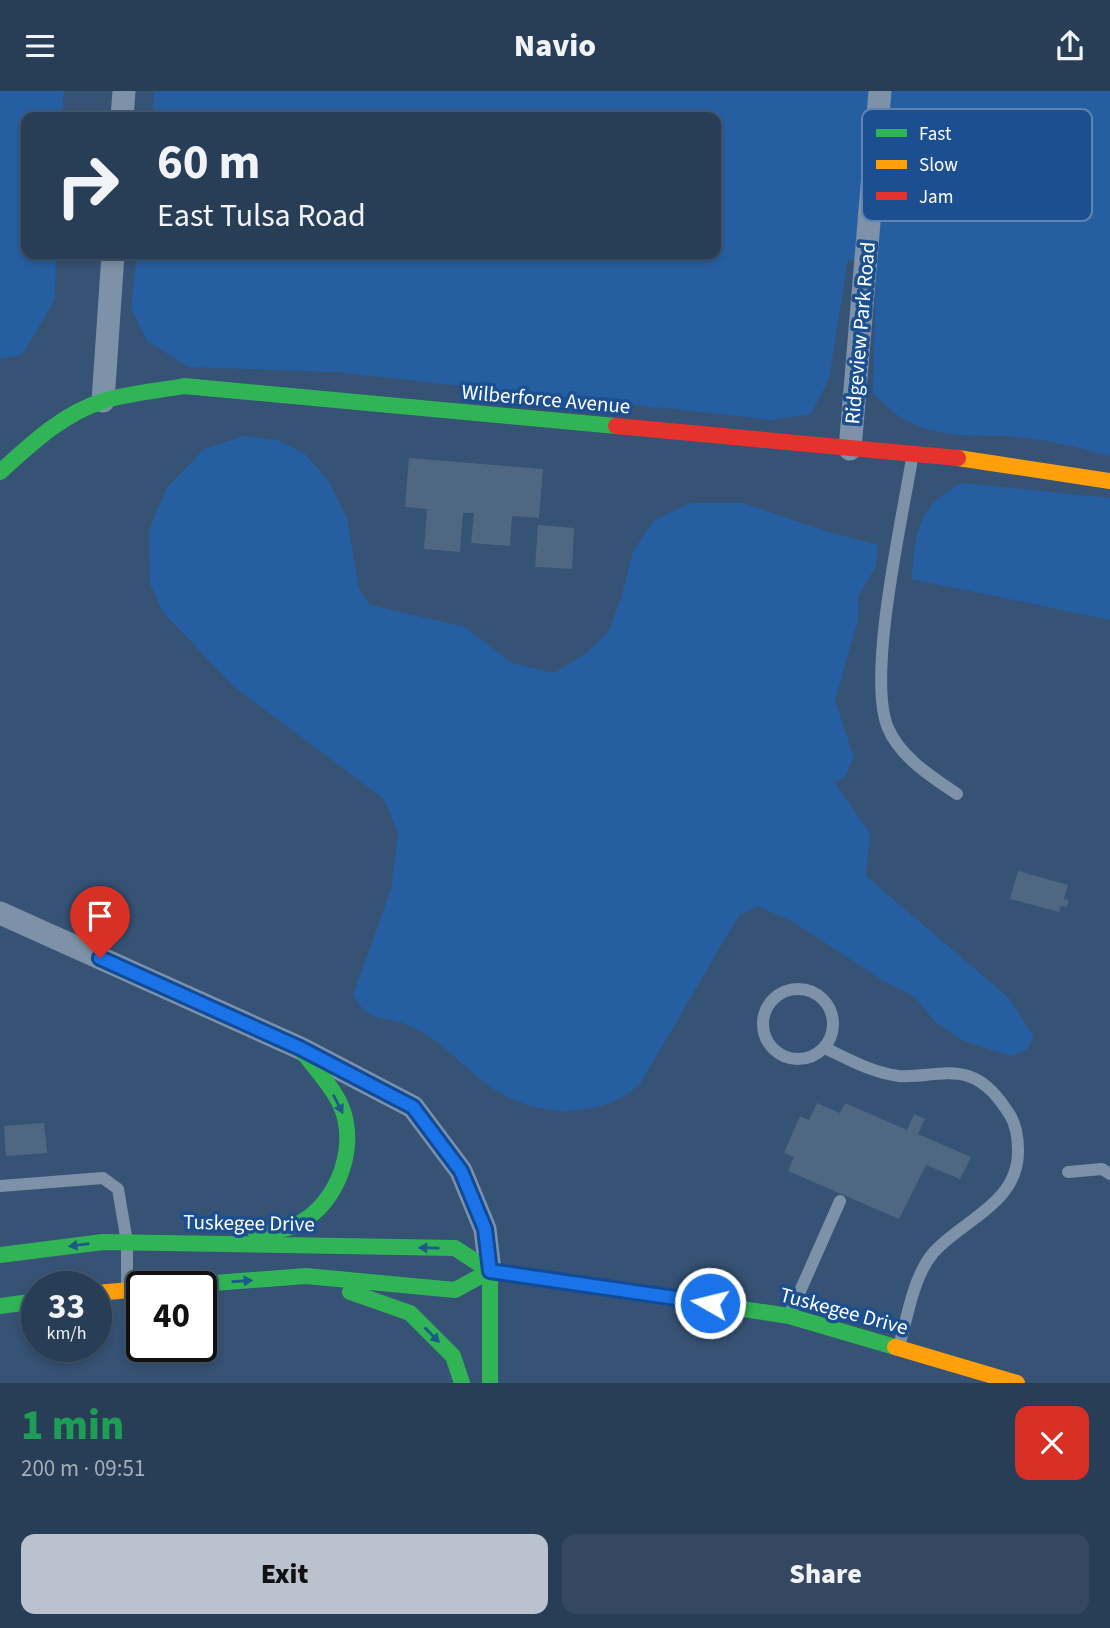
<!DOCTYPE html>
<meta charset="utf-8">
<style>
:root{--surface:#283e57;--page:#344961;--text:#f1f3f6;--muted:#a5aeba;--line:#44576d;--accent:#b9c2ce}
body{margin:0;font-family:"Source Sans 3",sans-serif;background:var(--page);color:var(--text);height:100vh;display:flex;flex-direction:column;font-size:26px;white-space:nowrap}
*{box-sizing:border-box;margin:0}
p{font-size:23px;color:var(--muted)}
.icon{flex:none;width:38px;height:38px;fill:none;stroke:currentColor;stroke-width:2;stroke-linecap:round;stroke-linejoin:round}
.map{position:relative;height:1292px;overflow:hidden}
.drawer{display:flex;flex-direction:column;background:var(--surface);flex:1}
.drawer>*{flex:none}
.hud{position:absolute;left:21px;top:21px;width:700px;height:147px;border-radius:14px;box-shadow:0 4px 10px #0003,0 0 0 2px var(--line);background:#283e57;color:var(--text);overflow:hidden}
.speed{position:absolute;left:21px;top:1180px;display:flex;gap:14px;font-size:35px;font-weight:700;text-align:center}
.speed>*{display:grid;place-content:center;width:91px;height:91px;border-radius:50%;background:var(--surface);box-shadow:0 4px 10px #0003,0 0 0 2px var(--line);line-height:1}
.speed small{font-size:18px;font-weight:400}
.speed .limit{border:4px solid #111;border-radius:10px;background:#fff;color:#111}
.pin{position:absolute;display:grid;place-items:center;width:60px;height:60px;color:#fff;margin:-72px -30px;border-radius:50% 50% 50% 0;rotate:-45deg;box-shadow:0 0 7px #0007}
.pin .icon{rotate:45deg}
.me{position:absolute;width:77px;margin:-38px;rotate:278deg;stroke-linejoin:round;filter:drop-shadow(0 0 5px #0008)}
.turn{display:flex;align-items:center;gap:24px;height:147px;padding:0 21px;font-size:32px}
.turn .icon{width:91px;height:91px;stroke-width:2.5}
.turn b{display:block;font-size:49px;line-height:60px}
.round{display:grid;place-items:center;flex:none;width:74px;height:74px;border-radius:14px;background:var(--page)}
.overview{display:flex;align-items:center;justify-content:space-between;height:119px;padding:0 21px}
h1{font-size:42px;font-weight:800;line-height:52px;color:#1e9e55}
.button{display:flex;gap:14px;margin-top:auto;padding:14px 21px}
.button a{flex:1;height:80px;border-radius:14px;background:var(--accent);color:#111;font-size:28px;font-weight:800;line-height:80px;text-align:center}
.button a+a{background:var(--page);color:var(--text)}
header{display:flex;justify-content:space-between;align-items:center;height:91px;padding:0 21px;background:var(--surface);font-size:32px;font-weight:800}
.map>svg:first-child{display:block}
.green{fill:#265fa1}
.building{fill:#506783}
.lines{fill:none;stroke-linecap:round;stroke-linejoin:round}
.lane{stroke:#7d92a8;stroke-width:12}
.street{stroke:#7d92a8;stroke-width:23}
.fast{stroke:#30b455;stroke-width:16}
.slow{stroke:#ff9f0a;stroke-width:16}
.jam{stroke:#e5322d;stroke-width:16}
.oneway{fill:#1d5989}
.route-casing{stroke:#114b97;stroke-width:18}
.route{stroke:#1a73e8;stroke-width:12}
.labels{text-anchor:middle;stroke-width:7;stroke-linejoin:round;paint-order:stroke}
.street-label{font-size:21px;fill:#fff;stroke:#1b4f8f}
.key{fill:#1b4f8f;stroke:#5f84b1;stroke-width:2}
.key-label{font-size:19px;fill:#fff}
</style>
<header><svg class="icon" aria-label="menu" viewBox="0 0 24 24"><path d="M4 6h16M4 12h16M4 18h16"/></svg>Navio<svg class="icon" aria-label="share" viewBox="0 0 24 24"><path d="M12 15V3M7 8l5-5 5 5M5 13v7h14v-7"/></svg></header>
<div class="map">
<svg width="1110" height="1292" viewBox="0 0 1110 1292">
<rect width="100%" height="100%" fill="#365274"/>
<path class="green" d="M0,0H64L62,26H26V163H56L55,208L22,264L0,268Z
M154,0H1110V365C1086,359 1061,352 1037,348C972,339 923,358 873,302L876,181L848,168L829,288L811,323L772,329L336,281L188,276L147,250L131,217L137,163H716V26H153Z
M244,345L277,349L304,362L328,389L347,428L359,498L370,514L465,536L512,572L554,582L585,563L608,541L621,507L633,460L654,429L691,412H743L829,441L878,454L876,475L858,506V528L835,610L854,666L845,686L834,691L870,742L866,785L1009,907L1034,946L1027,958L1011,965L964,950L935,931L915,906L882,889L795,832L758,815L739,824L640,993C602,1027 543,1027 500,1002C469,984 445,950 410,935C383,923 370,934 353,904L391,798L398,742L384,708L233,595L163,521L150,493L149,439L166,398L204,358Z
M962,392L1110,407V529L912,488C914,442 919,413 962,392Z"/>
<path class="building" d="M409,367L543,378L539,427L512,425L510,455L471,452L474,422H463L460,461L424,458L427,418L405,416Z
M538,434L574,437L572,478L535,476Z
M1018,780L1068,794L1064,808L1069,809L1067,816L1061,815L1059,821L1010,808Z
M817,1012L840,1022L845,1012L907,1039L914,1023L925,1028L918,1043L971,1066L960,1088L926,1074L899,1128L788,1080L794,1066L784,1062L800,1025L809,1029Z
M44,1032L47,1062L6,1065L4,1035Z"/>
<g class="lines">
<path class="lane" d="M913,362C903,424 866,586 888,637C900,666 932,686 957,703
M763 933a35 35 0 1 1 70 0a35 35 0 1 1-70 0Z
M825,957C848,968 873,982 899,985C921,987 946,978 968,985C987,991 999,1007 1010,1024C1016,1034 1018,1048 1018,1059C1019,1112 964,1128 934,1161C913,1185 908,1225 899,1255
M1068,1081L1102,1078L1110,1083
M0,1095L103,1087L118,1098L127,1151V1198
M789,1225L840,1110"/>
<path class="street" d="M122,26L124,0
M103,310L113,163
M850,358L880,0
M0,822L300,957L413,1016L461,1080L485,1138L490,1180"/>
<path class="fast" d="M0,381C31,353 62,323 103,310C129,302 157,300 184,295L616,335
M255,1140C266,1139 277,1140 288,1137C334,1122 360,1059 341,1015C332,994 313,976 300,957
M0,1164L103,1151L455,1157L490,1180L789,1225L895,1256
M490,1180V1292
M174,1195L306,1185L455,1199L490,1180
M350,1201L410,1222L453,1265L462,1292
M0,1215L37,1210"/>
<path class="slow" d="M958,367L1110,390
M96,1202L142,1198
M895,1256L1017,1292"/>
<path class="jam" d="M616,335L958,367"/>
</g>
<defs><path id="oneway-solid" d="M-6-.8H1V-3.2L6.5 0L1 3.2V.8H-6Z" transform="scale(1.75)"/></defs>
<g class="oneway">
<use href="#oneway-solid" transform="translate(338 1013) rotate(63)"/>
<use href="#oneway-solid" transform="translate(79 1154) rotate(173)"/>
<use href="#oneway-solid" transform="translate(429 1157) rotate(-179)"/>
<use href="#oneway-solid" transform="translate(242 1190) rotate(-4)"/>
<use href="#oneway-solid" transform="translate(432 1244) rotate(45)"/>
</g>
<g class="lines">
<defs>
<path id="route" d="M100,867L300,957L413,1016L461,1080L485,1138L490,1180L710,1212"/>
</defs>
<use href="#route" class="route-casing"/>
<use href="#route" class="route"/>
</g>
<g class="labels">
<g class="street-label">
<text transform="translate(860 242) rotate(-85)" y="7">Ridgeview Park Road</text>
<text transform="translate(546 308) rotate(5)" y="7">Wilberforce Avenue</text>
<text transform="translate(249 1132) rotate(1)" y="7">Tuskegee Drive</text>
<text transform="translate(844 1220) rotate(15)" y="7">Tuskegee Drive</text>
</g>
</g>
<rect x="862" y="18" width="230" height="112" rx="10" class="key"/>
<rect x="876" y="38" width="31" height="8" fill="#30b455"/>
<rect x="876" y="69" width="31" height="9" fill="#ff9f0a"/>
<rect x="876" y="101" width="31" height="8" fill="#e5322d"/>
<g class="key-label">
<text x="919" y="49">Fast</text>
<text x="919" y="80">Slow</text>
<text x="919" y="112">Jam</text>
</g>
</svg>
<div class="speed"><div>33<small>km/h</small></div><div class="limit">40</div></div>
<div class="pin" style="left:100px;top:867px;background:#d93025"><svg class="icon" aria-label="arrive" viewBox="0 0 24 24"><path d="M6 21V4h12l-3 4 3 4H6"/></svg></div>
<svg class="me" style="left:710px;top:1212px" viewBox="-20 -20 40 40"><circle r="17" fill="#1a73e8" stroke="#fff" stroke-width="3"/><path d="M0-11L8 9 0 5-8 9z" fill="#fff"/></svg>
<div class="hud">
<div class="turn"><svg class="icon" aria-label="right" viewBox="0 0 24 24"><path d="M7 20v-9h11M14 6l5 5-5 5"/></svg><div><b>60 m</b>East Tulsa Road</div></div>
</div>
</div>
<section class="drawer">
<div class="overview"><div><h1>1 min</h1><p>200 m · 09:51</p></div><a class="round" style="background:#d93025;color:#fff"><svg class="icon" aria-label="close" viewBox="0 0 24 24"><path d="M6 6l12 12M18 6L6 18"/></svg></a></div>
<div class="button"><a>Exit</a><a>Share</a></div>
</section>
